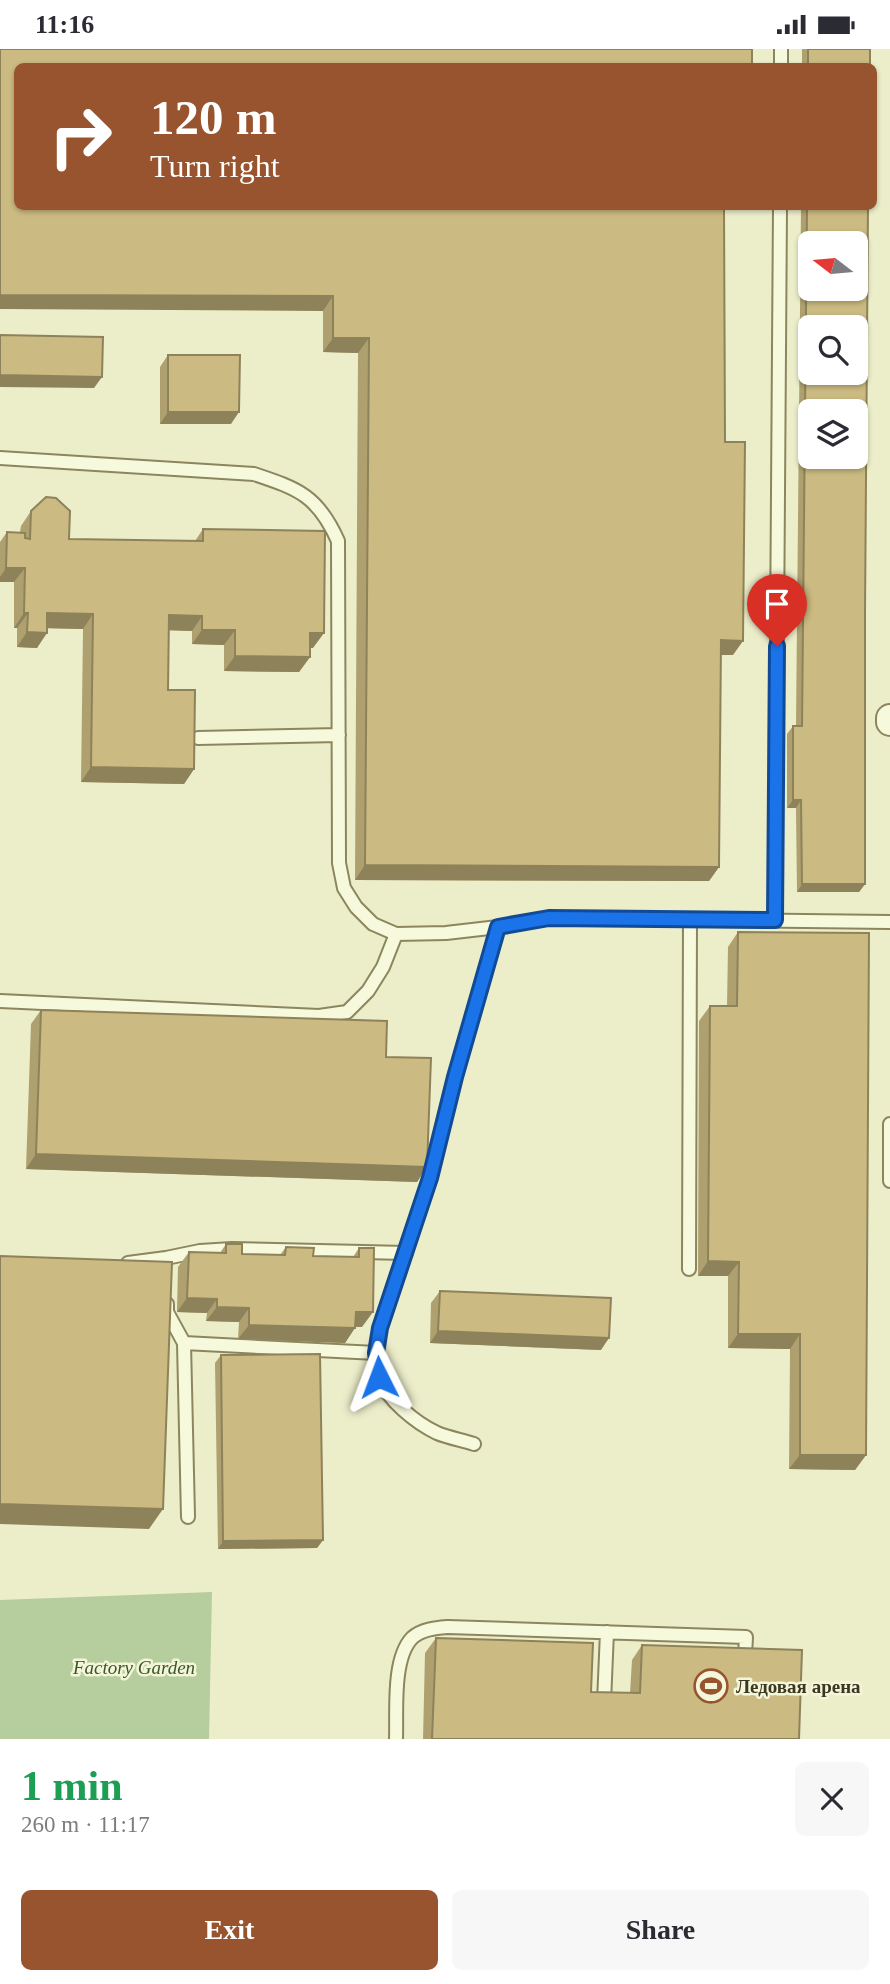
<!DOCTYPE html>
<meta charset="utf-8">
<style>
:root{--surface:#fff;--page:#f7f7f7;--text:#2b2b33;--muted:#7c7c81;--accent:#98542f}
body{margin:0;font-family:"Times New Roman",serif;background:var(--page);color:var(--text);height:100vh;display:flex;flex-direction:column;font-size:26px;white-space:nowrap}
*{box-sizing:border-box;margin:0}
p{font-size:23px;color:var(--muted)}
.icon{flex:none;width:38px;height:38px;fill:none;stroke:currentColor;stroke-width:2;stroke-linecap:round;stroke-linejoin:round}
.map{position:relative;height:1690px;overflow:hidden}
.sheet{display:flex;flex-direction:column;background:var(--surface);flex:1}
.sheet>*{flex:none}
.top-card{position:absolute;left:14px;top:14px;width:863px;height:147px;border-radius:10px;box-shadow:0 2px 5px #0004;background:#98542f;color:#fff;overflow:hidden}
.needle{width:46px;rotate:286deg}
.controls{position:absolute;left:798px;top:182px;display:grid;gap:14px}
.controls a{display:grid;place-items:center;width:70px;height:70px;border-radius:10px;background:var(--surface);box-shadow:0 2px 5px #0004;font-size:35px}
.pin{position:absolute;display:grid;place-items:center;width:60px;height:60px;color:#fff;margin:-72px -30px;border-radius:50% 50% 50% 0;rotate:-45deg;box-shadow:0 0 7px #0007}
.pin .icon{rotate:45deg}
.me{position:absolute;width:77px;margin:-38px;rotate:357deg;stroke-linejoin:round;filter:drop-shadow(0 0 5px #0008)}
.turn{display:flex;align-items:center;gap:24px;height:147px;padding:0 21px;font-size:32px}
.turn .icon{width:91px;height:91px;stroke-width:2.5}
.turn b{display:block;font-size:49px;line-height:60px}
.round{display:grid;place-items:center;flex:none;width:74px;height:74px;border-radius:10px;background:var(--page)}
.headline{display:flex;align-items:center;justify-content:space-between;height:119px;padding:0 21px}
h1{font-size:42px;font-weight:800;line-height:52px;color:#1e9e55}
.button{display:flex;gap:14px;margin-top:auto;padding:14px 21px}
.button a{flex:1;height:80px;border-radius:10px;background:var(--accent);color:#fff;font-size:28px;font-weight:800;line-height:80px;text-align:center}
.button a+a{background:var(--page);color:var(--text)}
.status{display:flex;justify-content:space-between;align-items:center;height:49px;padding:0 35px;background:var(--surface);direction:ltr}
.status svg{height:19px;fill:currentColor}
.map>svg:first-child{display:block}
.green{fill:#b6cd9d}
.lines{fill:none;stroke-linecap:round;stroke-linejoin:round}
.service-casing{stroke:#8b865e;stroke-width:16}
.minor-casing{stroke:#8b865e;stroke-width:30}
.service{stroke:#f7f9dd;stroke-width:12}
.minor{stroke:#f7f9dd;stroke-width:26}
.wall{fill:#afa06f}
.shaded-wall{fill:#8e825a}
.building{fill:#cbba81;stroke:#8e825a;stroke-width:2;fill-rule:evenodd}
.route-casing{stroke:#114b97;stroke-width:18}
.route{stroke:#1a73e8;stroke-width:12}
.labels{text-anchor:middle;stroke-width:5;stroke-linejoin:round;paint-order:stroke}
.park-label{font-size:19px;font-style:italic;fill:#3b5728;stroke:#f4f6d9}
.poi-label{font-size:19px;font-weight:bold;fill:#3c3721;stroke:#f4f6d9;text-anchor:start}
</style>
<div class="status"><b>11:16</b><svg viewBox="0 0 49 12"><path d="M0 12V9h3v3zM5 12V6h3v6zM10 12V3h3v9zM15 12V0h3v12zM26 1h20v11H26zM47 4h2v5h-2z"/></svg></div>
<div class="map">
<svg width="890" height="1690" viewBox="0 0 890 1690">
<rect width="100%" height="100%" fill="#eceeca"/>
<path class="green" d="M212,1543L209,1690H0V1551Z"/>
<g class="lines">
<defs>
<path id="service" d="M781,18V0
M0,409L254,425C299,440 318,447 338,492L339,814L344,839L356,858L373,875L396,885L446,884L498,878
M198,689L339,686
M775,871L780,158
M0,952L319,967L347,963L368,942L383,918L396,885
M890,1075V1132
M128,1214L166,1209L200,1202L232,1200L406,1204
M689,1220L690,870
M167,1255V1263L184,1294L188,1468
M184,1294L376,1304
M474,1395C462,1391 449,1389 437,1384C416,1374 387,1351 379,1328C374,1312 377,1295 380,1279L430,1130L455,1028L498,878L549,869L890,873
M604,1653L607,1583
M396,1690C397,1662 392,1610 412,1589C422,1580 436,1579 448,1578L746,1588L745,1606"/>
<path id="minor" d="M890,673V669"/>
</defs>
<use href="#service" class="service-casing"/>
<use href="#minor" class="minor-casing"/>
<use href="#service" class="service"/>
<use href="#minor" class="minor"/>
</g>
<path class="wall" d="M802,0H870V18H802Z
M18,18L724,158L725,393L733,606H721L719,818L709,832L355,831L358,304L323,303V262Z
M801,158H868L865,566V835L859,843H797L796,759H787V685L793,677H796Z
M168,306L231,375H160V318Z
M31,462L69,490L195,492L203,480L313,599H310V608L299,623L224,622V596L192,595V582L169,581L168,641L194,720L184,735L81,733L83,580L47,579L37,599L17,598V579H14V533H0V493L7,483H20L21,477Z
M738,883L866,1406L855,1421L789,1420L790,1300L728,1299V1227H698L699,972L710,957H727L728,898Z
M41,961L386,1008L427,1118L417,1133L26,1120L31,975Z
M226,1195L242,1205L280,1206L286,1198L313,1207L353,1208L359,1199L362,1278H355L345,1294L238,1290L239,1273L206,1272L207,1264L177,1263L178,1218L189,1203L220,1204Z
M440,1242L601,1301L430,1294L431,1254Z
M221,1306L323,1491L317,1499L218,1500L215,1314Z
M436,1589L591,1643L630,1644L632,1611L642,1596L799,1690H423L425,1604Z"/>
<path class="shaded-wall" d="M0,246L333,247L323,262L0,260Z
M333,289H369L358,304L323,303Z
M0,326L102,328L94,339L0,338Z
M168,363H239L231,375H160Z
M6,519H25L14,533H0V528Z
M24,564H28L17,579H14Z
M47,564L93,565L83,580L37,579Z
M169,566L202,567L192,582L159,581Z
M202,581H235L224,596L192,595Z
M27,583L47,584L37,599L17,598Z
M310,584H324L313,599L300,598Z
M721,591L743,592L733,606H710Z
M235,607L310,608L299,623L224,622Z
M91,718L194,720L184,735L81,733Z
M793,751H801L796,759H787Z
M365,816L719,818L709,832L355,831Z
M802,835H865L859,843H797Z
M36,1105L427,1118L417,1133L26,1120Z
M708,1212L739,1213L728,1227H698Z
M187,1249L217,1250L207,1264L177,1263Z
M217,1258L249,1259L239,1273L206,1272Z
M356,1263H373L362,1278L345,1277Z
M249,1276L355,1279L345,1294L238,1290Z
M438,1282L609,1289L601,1301L430,1294Z
M738,1285H800L790,1300L728,1299Z
M800,1406H866L855,1421L789,1420Z
M0,1455L163,1460L149,1480L0,1475Z
M323,1491L317,1499L218,1500L223,1492Z"/>
<path class="building" d="M0,0H752V18H18V158H724L725,393H745L743,592L721,591L719,818L365,816L369,289H333V247L0,246Z
M808,0H870V18H808Z
M807,158H868L865,566V835H802L801,751H793V677H802ZM810,194H856V240H810ZM810,278H856V324H810ZM810,362H856V408H810Z
M0,286L103,288L102,328L0,326Z
M168,306H240L239,363H168Z
M46,448L56,449L70,462L69,490L203,492V480L325,482L324,584H310V608L235,607V581H202V567L169,566L168,641H195L194,720L91,718L93,565L47,564V584L27,583L28,564H24L25,519H6L7,483L25,484V489L30,490L31,462Z
M738,883L869,884L866,1406H800V1285H738L739,1213L708,1212L710,957H737Z
M41,961L387,972L386,1008L431,1009L427,1118L36,1105Z
M226,1195H242V1205L285,1206L286,1198L314,1199L313,1207L359,1208V1199H374L373,1263H356L355,1279L249,1276V1259L217,1258V1250L187,1249L189,1203L226,1204Z
M0,1207L172,1213L163,1460L0,1455Z
M440,1242L611,1249L609,1289L438,1282Z
M320,1305L323,1491L223,1492L221,1306Z
M436,1589L593,1594L591,1643L640,1644L642,1596L802,1601L799,1690H432Z"/>
<g class="lines">
<defs>
<path id="route" d="M379,1328L376,1304L380,1279L430,1129L455,1028L498,878L549,869L775,871L777,597"/>
</defs>
<use href="#route" class="route-casing"/>
<use href="#route" class="route"/>
</g>
<defs>
<symbol id="stadium-ring" viewBox="-11 -11 22 22"><circle r="9.5" fill="#f4f6d9" stroke="#98542f" stroke-width="1.5"/><path d="M0-5a6.5 5 0 1 0 0 10a6.5 5 0 1 0 0-10ZM-3.5-1.8h7v3.6h-7Z" fill="#98542f"/></symbol>
</defs>
<g fill-rule="evenodd">
<use href="#stadium-ring" x="692" y="1618" width="38" height="38"/>
</g>
<g class="labels">
<g class="park-label">
<text x="134" y="1625">Factory Garden</text>
</g>
<g class="poi-label">
<text x="736" y="1644">Ледовая арена</text>
</g>
</g>
</svg>
<div class="controls">
<a><svg class="needle" viewBox="-14 -14 28 28"><path d="M0-13l5 13h-10z" fill="#e53935"/><path d="M0 13l5-13h-10z" fill="#7c7c81"/></svg></a>
<a><svg class="icon" aria-label="search" viewBox="0 0 24 24"><circle cx="10" cy="10" r="6"/><path d="M15 15l6 6"/></svg></a>
<a><svg class="icon" aria-label="layers" viewBox="0 0 24 24"><path d="M12 4l9 5-9 5-9-5zM3 14l9 5 9-5"/></svg></a>
</div>
<div class="pin" style="left:777px;top:597px;background:#d93025"><svg class="icon" aria-label="arrive" viewBox="0 0 24 24"><path d="M6 21V4h12l-3 4 3 4H6"/></svg></div>
<svg class="me" style="left:379px;top:1328px" viewBox="-20 -20 40 40"><path d="M0-17L14 15 0 8-14 15z" fill="#1a73e8" stroke="#fff" stroke-width="4"/></svg>
<div class="top-card">
<div class="turn"><svg class="icon" aria-label="right" viewBox="0 0 24 24"><path d="M7 20v-9h11M14 6l5 5-5 5"/></svg><div><b>120 m</b>Turn right</div></div>
</div>
</div>
<section class="sheet">
<div class="headline"><div><h1>1 min</h1><p>260 m · 11:17</p></div><a class="round"><svg class="icon" aria-label="close" viewBox="0 0 24 24"><path d="M6 6l12 12M18 6L6 18"/></svg></a></div>
<div class="button"><a>Exit</a><a>Share</a></div>
</section>
